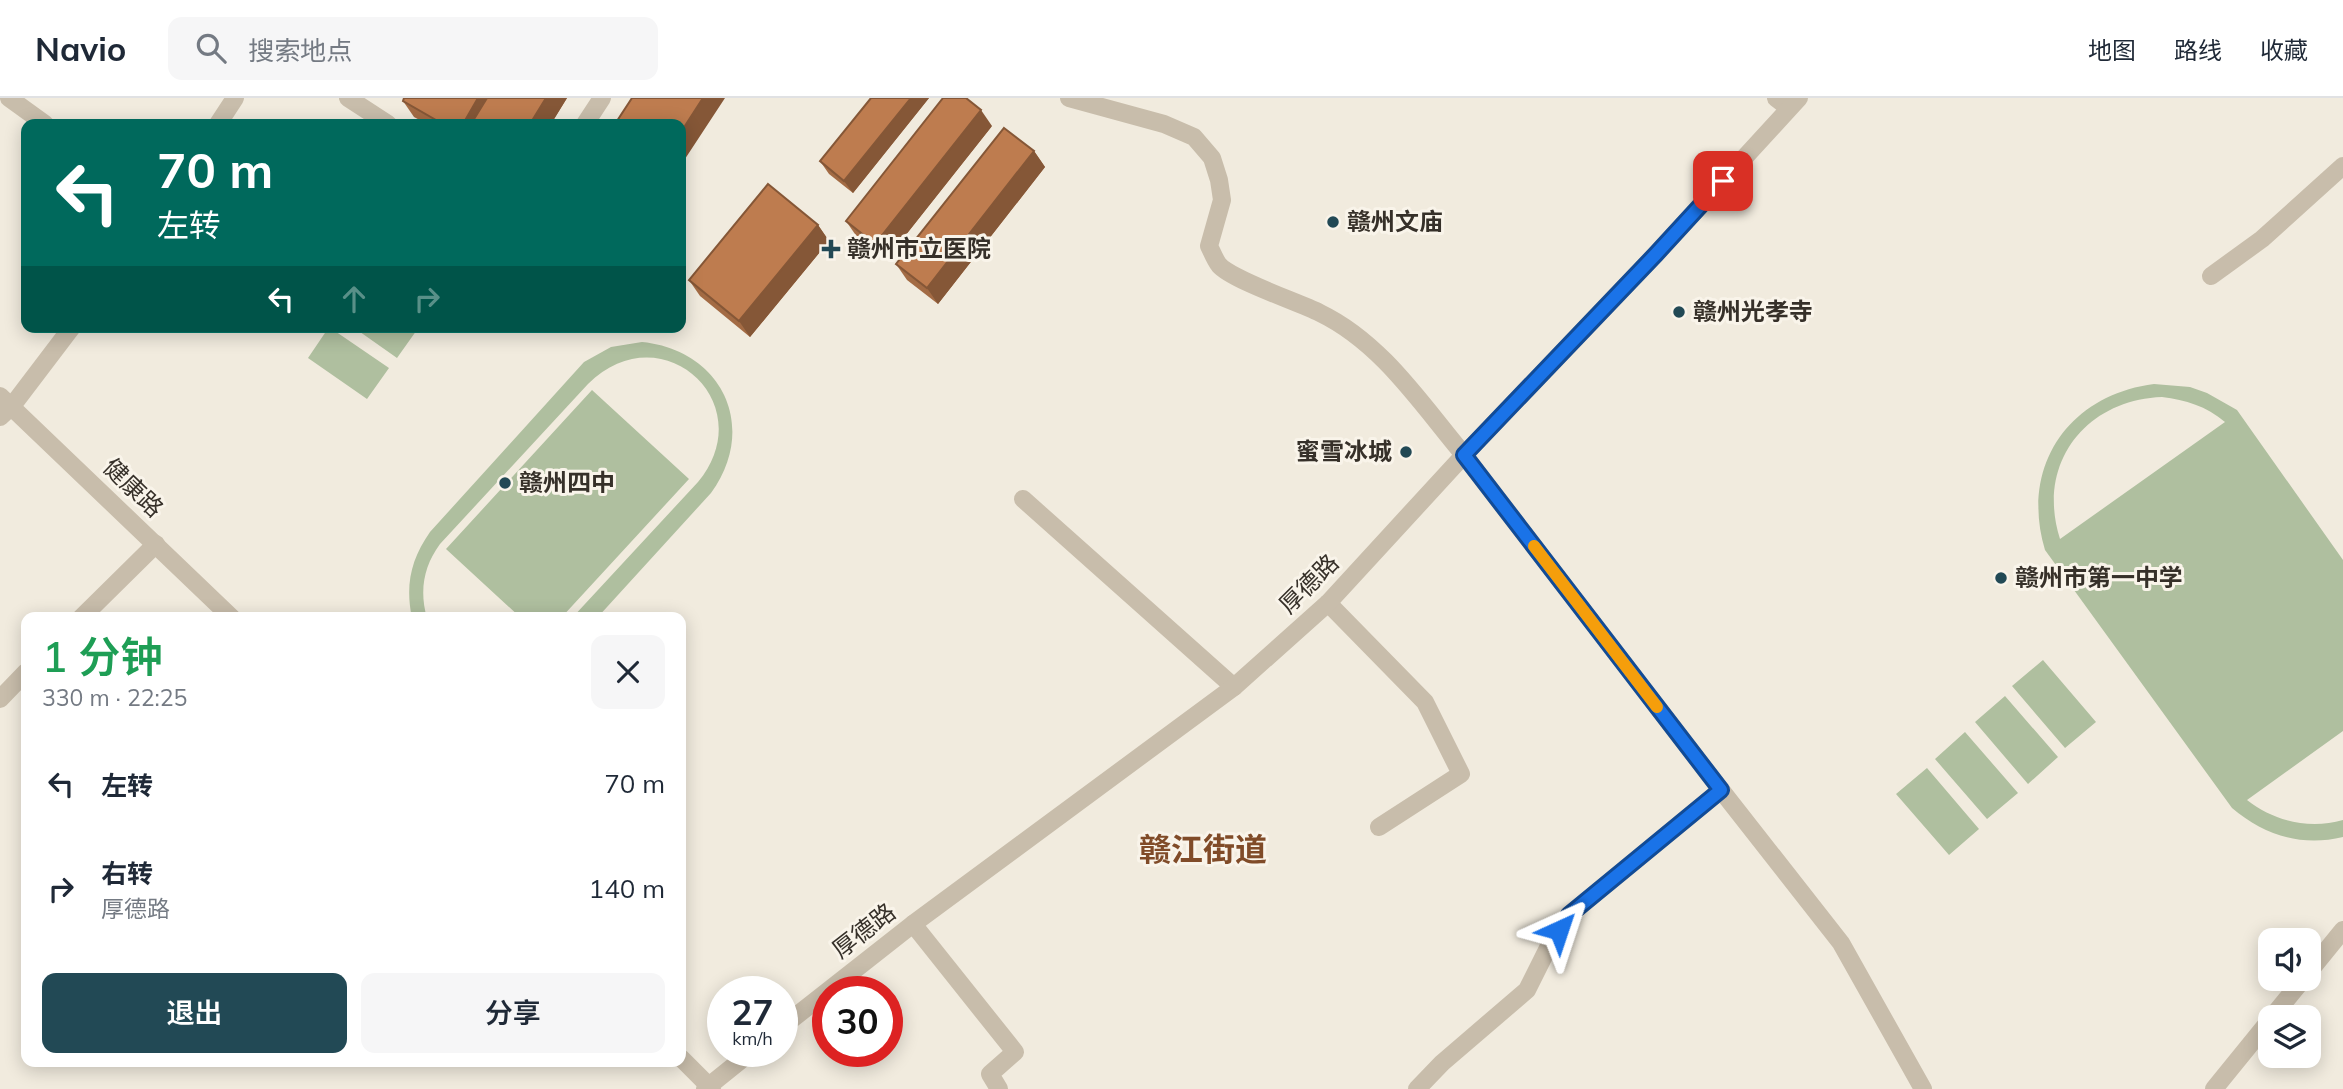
<!DOCTYPE html>
<html lang="zh">
<meta charset="utf-8">
<style>
:root{--surface:#fff;--page:#f6f6f7;--text:#1f2937;--muted:#747a83;--line:#e0e1e3;--accent:#224955}
body{margin:0;font-family:Mulish,"Noto Sans SC",sans-serif;background:var(--page);color:var(--text);height:100vh;display:flex;flex-direction:column;font-size:26px;white-space:nowrap}
*{box-sizing:border-box;margin:0}
p{font-size:23px;color:var(--muted)}
.icon{flex:none;width:38px;height:38px;fill:none;stroke:currentColor;stroke-width:2;stroke-linecap:round;stroke-linejoin:round}
.map{position:relative;flex:1;overflow:hidden}
.panel{position:absolute;left:21px;top:514px;width:665px;height:455px;display:flex;flex-direction:column;background:var(--surface);border-radius:14px;box-shadow:0 4px 18px #0003}
.panel>*{flex:none}
.top-card{position:absolute;left:21px;top:21px;width:665px;height:214px;border-radius:14px;box-shadow:0 4px 18px #0003;background:#00695c;color:#fff;overflow:hidden}
.buttons{position:absolute;left:2258px;top:830px;display:grid;gap:14px}
.buttons a{display:grid;place-items:center;width:63px;height:63px;border-radius:14px;background:var(--surface);box-shadow:0 4px 18px #0003;font-size:35px}
.speed{position:absolute;left:707px;top:878px;display:flex;gap:14px;font-size:35px;font-weight:700;text-align:center}
.speed>*{display:grid;place-content:center;width:91px;height:91px;border-radius:50%;background:var(--surface);box-shadow:0 4px 18px #0003;line-height:1}
.speed small{font-size:18px;font-weight:400}
.speed .limit{border:10px solid #d22;background:#fff;color:#111}
.pin{position:absolute;display:grid;place-items:center;width:60px;height:60px;color:#fff;margin:-30px;border-radius:14px;box-shadow:0 4px 10px #0006}
.me{position:absolute;width:77px;margin:-38px;rotate:42deg;stroke-linejoin:round;filter:drop-shadow(0 0 5px #0008)}
.turn{display:flex;align-items:center;gap:24px;height:147px;padding:0 21px;font-size:32px}
.turn .icon{width:91px;height:91px;stroke-width:2.5}
.turn b{display:block;font-size:49px;line-height:60px}
.lanes{display:flex;align-items:center;height:66px;padding:0 21px;background:#0003;justify-content:center;gap:35px;direction:ltr}
.lanes .off{opacity:.35}
.round{display:grid;place-items:center;flex:none;width:74px;height:74px;border-radius:14px;background:var(--page)}
.overview{display:flex;align-items:center;justify-content:space-between;height:119px;padding:0 21px}
h1{font-size:42px;font-weight:600;line-height:52px;color:#1e9e55}
.cta{display:flex;gap:14px;margin-top:auto;padding:14px 21px}
.cta a{flex:1;height:80px;border-radius:14px;background:var(--accent);color:#fff;font-size:28px;font-weight:600;line-height:80px;text-align:center}
.cta a+a{background:var(--page);color:var(--text)}
ul{padding:0;list-style:none}
li{display:flex;align-items:center;gap:21px;height:105px;padding:0 21px}
li div{flex:1}
li b{display:block;font-size:26px}
li em{font-style:normal}
header{display:flex;align-items:center;gap:42px;box-sizing:border-box;height:98px;padding:0 35px;background:var(--surface);border-bottom:2px solid var(--line)}
header strong{font-size:33px}
nav{display:flex;gap:38px;margin-inline-start:auto;font-size:24px}
.search{width:490px;height:63px;background:var(--page);display:flex;align-items:center;gap:18px;box-sizing:border-box;padding:0 24px;border-radius:14px;color:var(--muted);font-size:26px}
.map>svg:first-child{display:block}
.green{fill:#afbf9f;fill-rule:evenodd}
.lines{fill:none;stroke-linecap:round;stroke-linejoin:round}
.minor{stroke:#c8bdab;stroke-width:18}
.tertiary{stroke:#c8bdab;stroke-width:18}
.wall{fill:#a36b44}
.shaded-wall{fill:#855737}
.building{fill:#be7c4f;stroke:#855737;stroke-width:2}
.route-casing{stroke:#114b97;stroke-width:18}
.route{stroke:#1a73e8;stroke-width:12}
.slow{stroke:#f59e0b;stroke-width:12}
.poi-dot{fill:#224955;stroke:#f9f4ea;stroke-width:2.5}
.labels{text-anchor:middle;stroke-width:6;stroke-linejoin:round;paint-order:stroke}
.poi-label{font-size:24px;font-weight:bold;fill:#363029;stroke:#f9f4ea;text-anchor:start}
.street-label{font-size:24px;fill:#363029;stroke:#f9f4ea}
.district-label{font-size:32px;font-weight:bold;fill:#804b28;stroke:#f9f4ea}
</style>
<header>
<strong>Navio</strong>
<div class="search"><svg class="icon" aria-label="search" viewBox="0 0 24 24"><circle cx="10" cy="10" r="6"/><path d="M15 15l6 6"/></svg>搜索地点</div>
<nav><a>地图</a><a>路线</a><a>收藏</a></nav>
</header>
<div class="map">
<svg width="2343" height="991" viewBox="0 0 2343 991">
<rect width="100%" height="100%" fill="#f1ebde"/>
<path class="green" d="M329,229L389,270L367,301L308,260Z
M353,229H419L397,260Z
M642,244C722,252 759,329 711,395L597,520H572L698,384C763,305 661,213 588,286L440,446C424,468 419,492 427,520H412C405,487 411,461 430,434L584,264L611,249Z
M2154,286L2190,289L2207,295L2237,312L2343,462V633L2247,702C2274,723 2309,732 2343,722V739C2301,749 2264,737 2232,710L2045,452C2020,369 2068,297 2154,286ZM2162,299C2186,302 2206,308 2225,324L2060,441C2036,366 2085,302 2162,299Z
M592,292L689,381L561,520H521L446,451Z
M2043,562L2096,624L2065,650L2012,588Z
M2005,598L2058,659L2028,686L1975,624Z
M1965,634L2018,695L1987,721L1935,661Z
M1927,670L1979,731L1949,757L1896,696Z"/>
<g class="lines">
<path class="minor" d="M9,0L45,26
M348,0L388,26
M1069,0L1164,26L1194,39L1212,60L1219,82L1222,102L1209,148C1212,154 1215,162 1219,167C1232,182 1298,204 1320,215C1382,245 1421,306 1464,357
M1776,0L1789,10
M585,26L602,0
M2211,178L2262,141L2343,68
M1023,401L1234,589
M1328,505L1425,604L1461,676L1379,729
M81,520L156,446
M0,601L26,574
M913,826L1015,954L990,976L999,991
M2308,875L2343,832
M2272,919L2304,880
M1417,991L1442,965L1527,892L1549,848L1569,817L1721,692
M2214,991L2270,922"/>
<path class="tertiary" d="M218,26L235,0
M0,298L232,520
M0,319L12,308L72,229
M1464,357L1721,692L1841,845L1923,991
M782,929L913,826L1234,589L1328,505L1464,357L1656,156L1799,0
M681,960L712,991
M705,991L751,954"/>
</g>
<path class="wall" d="M404,0H567L551,26H427L414,19L403,3Z
M871,0H929L853,95L829,76L820,63Z
M992,28L886,162L857,139L846,123Z
M1034,53L1045,69L938,206L907,182L896,166Z
M818,127L829,143L750,239L700,198L689,182Z"/>
<path class="shaded-wall" d="M478,0H499L484,26H463Z
M546,0H567L551,26H530Z
M703,0H725L681,67V34Z
M911,0H929L853,95L844,83Z
M981,12L992,28L886,162L875,146Z
M1034,53L1045,69L938,206L927,190Z
M818,127L829,143L750,239L739,223Z"/>
<path class="building" d="M404,0H478L463,26H443L403,3Z
M487,0H546L530,26H471Z
M632,0H703L681,34V26H615Z
M871,0H911L844,83L820,63Z
M943,0H966L981,12L875,146L846,123Z
M1004,30L1034,53L927,190L896,166Z
M768,86L818,127L739,223L689,182Z"/>
<g class="lines">
<defs>
<path id="route" d="M1559,832L1569,817L1721,692L1464,357L1656,156L1723,83"/>
</defs>
<use href="#route" class="route-casing"/>
<use href="#route" class="route"/>
<path class="slow" d="M1534,448L1657,609"/>
</g>
<g class="poi-dot">
<circle cx="1333" cy="124" r="7"/>
<path d="M827.5 140.5h7v7h7v7h-7v7h-7v-7h-7v-7h7z"/>
<circle cx="1679" cy="214" r="7"/>
<circle cx="1406" cy="354" r="7"/>
<circle cx="505" cy="385" r="7"/>
<circle cx="2001" cy="480" r="7"/>
</g>
<g class="labels">
<g class="poi-label">
<text x="1347" y="132">赣州文庙</text>
<text x="847" y="159">赣州市立医院</text>
<text x="1693" y="222">赣州光孝寺</text>
<text x="1392" y="362" text-anchor="end">蜜雪冰城</text>
<text x="519" y="393">赣州四中</text>
<text x="2015" y="488">赣州市第一中学</text>
</g>
<g class="street-label">
<text transform="translate(133 390) rotate(44)" y="8">健康路</text>
<text transform="translate(1309 486) rotate(-45)" y="8">厚德路</text>
<text transform="translate(864 833) rotate(-38)" y="8">厚德路</text>
</g>
<g class="district-label">
<text x="1203" y="763">赣江街道</text>
</g>
</g>
</svg>
<div class="buttons">
<a><svg class="icon" aria-label="sound" viewBox="0 0 24 24"><path d="M4 9h4l5-4v14l-5-4H4zM17 9q2 3 0 6"/></svg></a>
<a><svg class="icon" aria-label="layers" viewBox="0 0 24 24"><path d="M12 4l9 5-9 5-9-5zM3 14l9 5 9-5"/></svg></a>
</div>
<div class="speed"><div>27<small>km/h</small></div><div class="limit">30</div></div>
<div class="pin" style="left:1723px;top:83px;background:#d93025"><svg class="icon" aria-label="arrive" viewBox="0 0 24 24"><path d="M6 21V4h12l-3 4 3 4H6"/></svg></div>
<svg class="me" style="left:1559px;top:832px" viewBox="-20 -20 40 40"><path d="M0-17L14 15 0 8-14 15z" fill="#1a73e8" stroke="#fff" stroke-width="4"/></svg>
<div class="top-card">
<div class="turn"><svg class="icon" aria-label="left" viewBox="0 0 24 24"><path d="M17 20v-9H6M10 6l-5 5 5 5"/></svg><div><b>70 m</b>左转</div></div>
<div class="lanes"><svg class="icon" aria-label="left" viewBox="0 0 24 24"><path d="M17 20v-9H6M10 6l-5 5 5 5"/></svg><svg class="icon off" aria-label="ahead" viewBox="0 0 24 24"><path d="M12 20V5M6 11l6-6 6 6"/></svg><svg class="icon off" aria-label="right" viewBox="0 0 24 24"><path d="M7 20v-9h11M14 6l5 5-5 5"/></svg></div>
</div>
<section class="panel">
<div class="overview"><div><h1>1 分钟</h1><p>330 m · 22:25</p></div><a class="round"><svg class="icon" aria-label="close" viewBox="0 0 24 24"><path d="M6 6l12 12M18 6L6 18"/></svg></a></div>
<ul>
<li><svg class="icon" aria-label="left" viewBox="0 0 24 24"><path d="M17 20v-9H6M10 6l-5 5 5 5"/></svg><div><b>左转</b></div><em>70 m</em></li>
<li><svg class="icon" aria-label="right" viewBox="0 0 24 24"><path d="M7 20v-9h11M14 6l5 5-5 5"/></svg><div><b>右转</b><p>厚德路</p></div><em>140 m</em></li>
</ul>
<div class="cta"><a>退出</a><a>分享</a></div>
</section>
</div>
